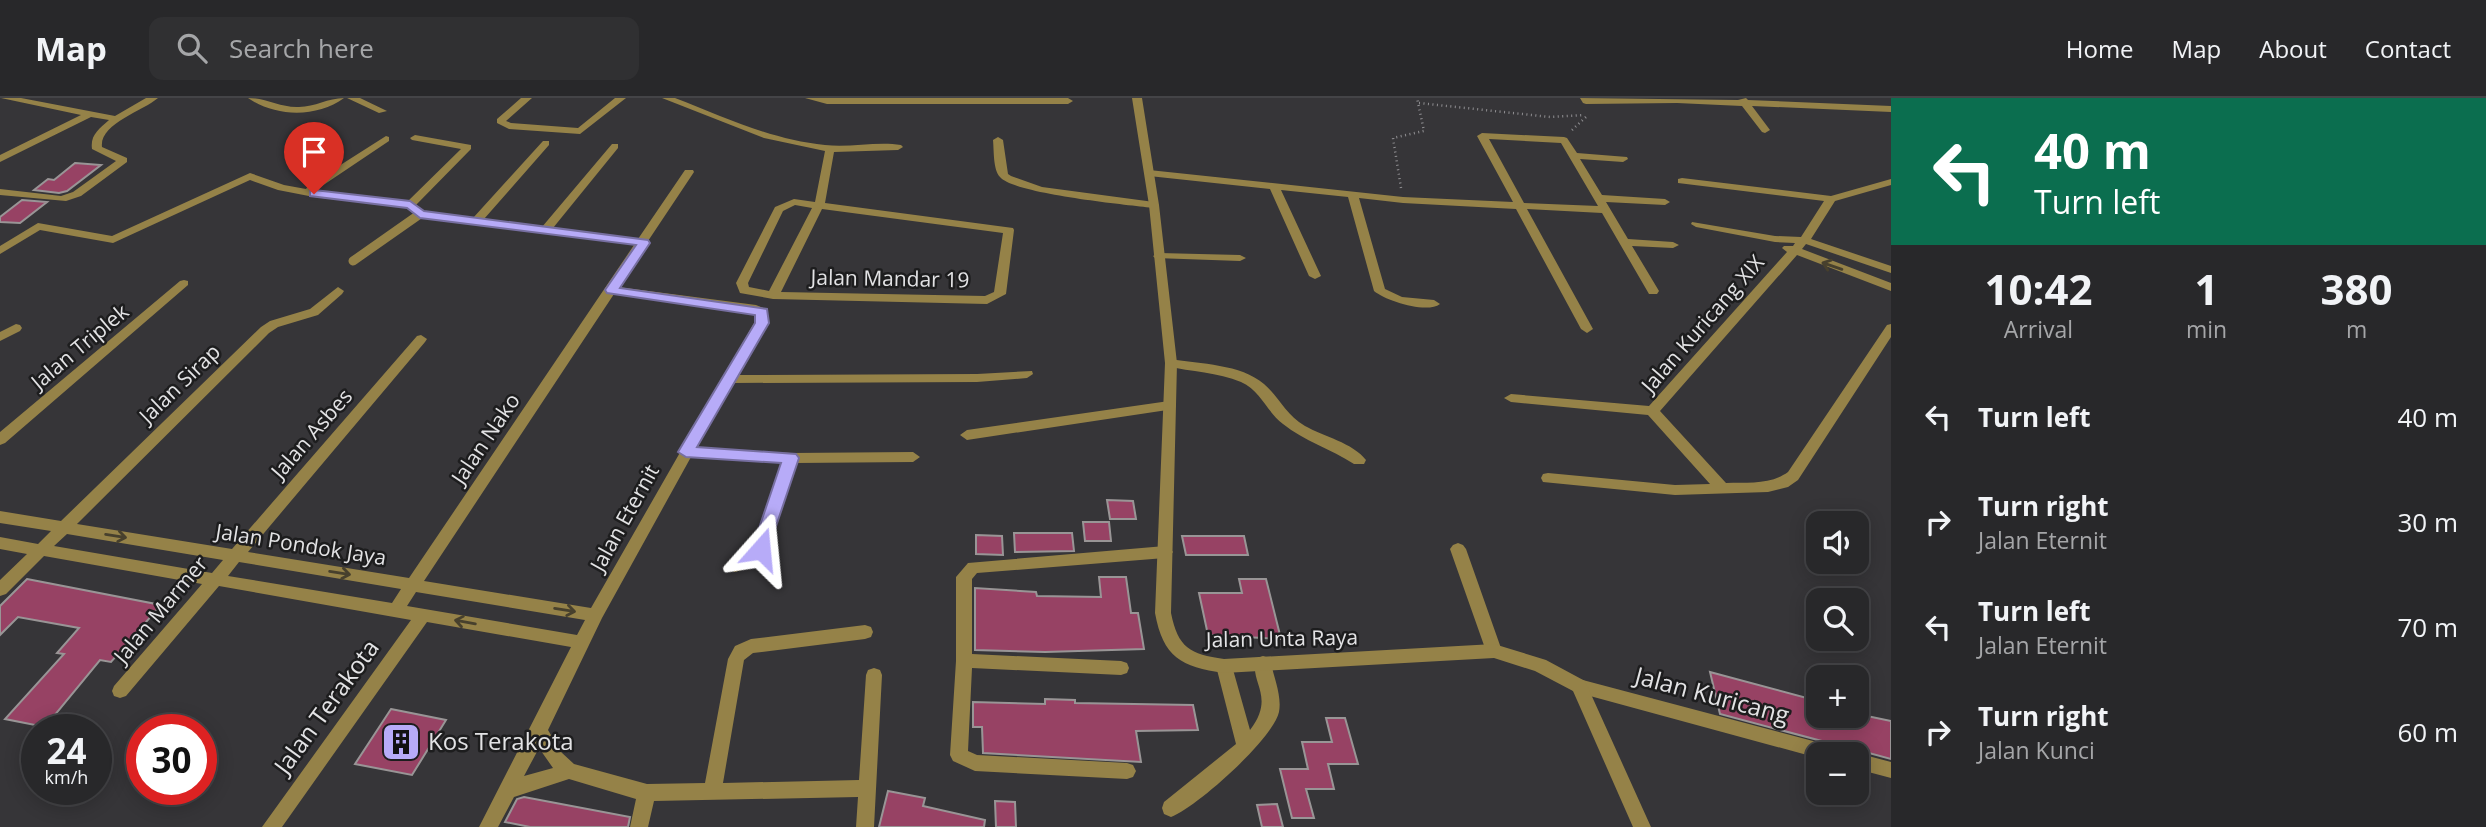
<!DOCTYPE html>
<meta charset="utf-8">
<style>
:root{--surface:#28282a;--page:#303032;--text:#f1f3f6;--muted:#a5a6a8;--line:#444447}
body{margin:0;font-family:"Open Sans",sans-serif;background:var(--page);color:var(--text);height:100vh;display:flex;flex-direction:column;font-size:26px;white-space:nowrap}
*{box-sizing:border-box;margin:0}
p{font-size:23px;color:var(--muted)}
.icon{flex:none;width:38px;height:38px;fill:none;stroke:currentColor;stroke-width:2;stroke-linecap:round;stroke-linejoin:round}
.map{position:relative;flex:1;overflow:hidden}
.details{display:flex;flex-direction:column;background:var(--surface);width:595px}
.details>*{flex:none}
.banner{background:#0b6e4f;color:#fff;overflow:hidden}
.controls{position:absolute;left:1806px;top:413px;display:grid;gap:14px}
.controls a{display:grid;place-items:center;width:63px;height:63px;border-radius:14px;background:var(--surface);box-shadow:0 4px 18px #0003,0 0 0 2px var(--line);font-size:35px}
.speed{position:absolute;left:21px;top:616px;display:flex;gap:14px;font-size:35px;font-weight:700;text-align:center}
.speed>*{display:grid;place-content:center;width:91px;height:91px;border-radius:50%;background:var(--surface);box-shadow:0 4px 18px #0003,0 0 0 2px var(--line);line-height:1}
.speed small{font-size:18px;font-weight:400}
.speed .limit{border:10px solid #d22;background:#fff;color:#111}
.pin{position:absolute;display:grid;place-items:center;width:60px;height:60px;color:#fff;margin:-72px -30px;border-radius:50% 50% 50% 0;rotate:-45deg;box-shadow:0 0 7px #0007}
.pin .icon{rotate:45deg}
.me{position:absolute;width:77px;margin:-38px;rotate:18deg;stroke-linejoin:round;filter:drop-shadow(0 0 5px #0008)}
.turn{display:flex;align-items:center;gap:24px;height:147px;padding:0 28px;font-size:32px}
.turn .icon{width:91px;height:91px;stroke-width:2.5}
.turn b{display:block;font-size:49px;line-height:60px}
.eta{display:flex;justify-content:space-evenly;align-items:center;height:119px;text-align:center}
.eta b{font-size:42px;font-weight:700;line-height:49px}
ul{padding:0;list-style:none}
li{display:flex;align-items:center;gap:21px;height:105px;padding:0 28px}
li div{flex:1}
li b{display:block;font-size:26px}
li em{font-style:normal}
header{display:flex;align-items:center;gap:42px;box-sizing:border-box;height:98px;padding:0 35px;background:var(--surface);border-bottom:2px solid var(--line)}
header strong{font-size:33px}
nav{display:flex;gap:38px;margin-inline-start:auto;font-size:24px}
.search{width:490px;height:63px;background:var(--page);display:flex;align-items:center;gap:18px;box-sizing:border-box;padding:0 24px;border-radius:14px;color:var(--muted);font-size:26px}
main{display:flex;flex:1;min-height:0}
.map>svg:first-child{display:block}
.building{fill:#974264;stroke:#999596;stroke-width:2}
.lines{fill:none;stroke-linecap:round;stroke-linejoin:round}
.path{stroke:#908f92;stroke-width:2.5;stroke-dasharray:1 3.5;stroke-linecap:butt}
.service{stroke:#958248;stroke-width:9}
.minor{fill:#958248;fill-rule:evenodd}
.tertiary{fill:#958248;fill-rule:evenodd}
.oneway{stroke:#47402d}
.route{fill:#b7abf8;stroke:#776fa1;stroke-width:2}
.labels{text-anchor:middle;stroke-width:5;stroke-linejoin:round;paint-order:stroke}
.street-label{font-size:21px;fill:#e3e3e5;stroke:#1d1d1e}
.near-street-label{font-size:24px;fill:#e3e3e5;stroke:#1d1d1e}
.near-poi-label{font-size:24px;fill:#e3e3e5;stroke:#1d1d1e;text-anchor:start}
</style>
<header>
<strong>Map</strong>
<div class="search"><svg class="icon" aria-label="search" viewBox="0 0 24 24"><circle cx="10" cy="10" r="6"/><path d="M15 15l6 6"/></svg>Search here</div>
<nav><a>Home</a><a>Map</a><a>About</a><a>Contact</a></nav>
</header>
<main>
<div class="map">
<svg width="1891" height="729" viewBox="0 0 1891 729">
<rect width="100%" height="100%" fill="#363538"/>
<path class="building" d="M75,65L101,67L67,93L59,95L34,92L48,81L54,82Z
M22,102L47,104L20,125L0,124V119Z
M1107,402L1133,403L1136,421H1110Z
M1083,424H1109L1111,443H1085Z
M1014,435H1072L1074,453L1015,454Z
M976,437L1002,438L1003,457L976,456Z
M1182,438H1244L1248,457H1186Z
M1099,479H1126L1131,515H1138L1144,551L1045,554L975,552V490L1036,494L1037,498L1101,499Z
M27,481L161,507L111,564L100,562L45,629L5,621L64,556L57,555L79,530L18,519L0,537V508Z
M1239,481H1266L1281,541L1208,537L1199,495H1242Z
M1710,574L1818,603V618H1867L1891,623V661L1858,652H1842L1833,646L1720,616Z
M1045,601L1075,602V605L1193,607L1198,632L1136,633L1141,664L983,655L982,629H973V604L1045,606Z
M391,611L446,622L412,677L355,666Z
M1326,620H1345L1358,666H1328L1334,691H1306L1314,720H1292L1280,671H1308L1302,644H1332Z
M888,693L925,700L923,708L985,722L984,729H879Z
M524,699L630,719L628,729H530L505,724L517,701Z
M995,703L1015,704L1016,729H996Z
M1277,706L1283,729H1262L1257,707Z"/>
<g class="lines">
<path class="path" d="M1419,5L1550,19L1584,17
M1572,32L1587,18
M1401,90L1393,40L1424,33L1417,0"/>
<path class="service" d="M353,163L420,116"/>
<path class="minor" d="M1,0H21L115,18L146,0H158C143,13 99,26 102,49L127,60V64L81,98L66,103L0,97V91L61,98L73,94L116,63L92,51C90,37 99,31 109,22L91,19L0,64V57L81,17Z
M248,0C266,0 281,10 299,9C315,9 328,0 344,0C317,20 275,19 248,0Z
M347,0H360L387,13L379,15Z
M521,0H532L506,23L511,25L578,30L615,0H626L580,36L509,31L497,25V21Z
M662,0H675C724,19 772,42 825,47C850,50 877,43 901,47L903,49L898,52L834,54L825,105L1013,130L1014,132L1006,196L987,206L773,201L740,195L736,185L775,109L794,101L815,104L825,53L764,40ZM795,107L812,110L769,193L749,189L748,185L783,113ZM822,111L1003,135L994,194L985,198L781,194Z
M805,0H1068L1073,3L1068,6H827Z
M1580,0L1738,2L1746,0L1748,2L1891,8V14L1752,8L1770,32L1765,35L1762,34L1742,8L1677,5L1586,6L1583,5Z
M1482,35L1564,39L1567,40L1577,55L1627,59L1628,61L1623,64L1580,61L1602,97L1665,101L1670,104L1665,107L1606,104L1628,141L1673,144L1679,147L1673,150L1632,148L1659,193L1657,196H1649L1602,115L1527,111L1593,231L1587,235L1581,231L1516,111L1403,105L1359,100L1385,191L1402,199L1434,202L1440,206C1427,216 1386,203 1374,193L1348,99L1281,92L1321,178L1315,181L1309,178L1270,91L1149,78L1144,75L1149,72L1403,99L1513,104L1477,38ZM1489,41L1561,45L1598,108L1524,105Z
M415,37L471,47V51L416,107L423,113L473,120L543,43H549V47L484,121L542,129L612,46H618V50L553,130L638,141L685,72H693L694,74L648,143L650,145L645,148L618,189L756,207L766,211L769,220L737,277L977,276L1032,273L1033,276L1027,280L977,284L733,285L697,350L791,355L913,354L920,359L913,364L796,365L766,455L748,470L735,474L730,472L727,468L730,464L738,461L755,448L783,365L691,359L602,520L548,632L561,654L574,666L647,686L705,685L728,561L735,548L751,541L865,527L871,529L873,534L871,539L865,541L753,555L744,562L723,685L859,682L866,577L868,572L874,570L880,572L882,577L874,729H856L858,699L654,703L648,729H630L636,701L569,681L514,699L498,729H479L571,549L427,524L282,729H262L411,522L219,488L126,598L120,600L114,598L112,593L114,588L202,486L44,458L6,496L0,498V482L27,456L0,451V439L38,446L51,433L0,425V413L61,423L261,229L270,223L310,211L338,189L344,193L342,196L318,217L278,229L269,235L77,426L232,451L417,238L421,237L427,241L425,244L248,454L409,480L634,147L420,119L407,110L314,99L278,92L250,82L113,145L40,132L0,156V148L38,125L112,138L250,75L284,87L306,91L309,87L386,38L389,39V43L316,92L407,104L461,51L412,42L410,40ZM614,196L753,214L757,220L591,510L424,483ZM67,436L223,462L212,475L54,448ZM239,464L401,491L392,505L228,478ZM416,494L585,522L577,537L407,508ZM539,650L553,670L524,678Z
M998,39L1003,42L1008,76L1011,78L1042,89L1154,104L1159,107L1154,110C1128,107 1014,96 1000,79C993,72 994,52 993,42Z
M1682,80L1831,98L1891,81V87L1835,103L1811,141L1891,168V175L1806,146L1802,151L1891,185V193L1797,157L1660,313L1726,385C1748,384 1770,387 1788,374L1887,227L1891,226V239L1798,382L1788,389L1768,394L1675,397L1543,384L1541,380L1543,376L1548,375L1675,387L1710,386L1648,317L1511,304L1504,300L1511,296L1649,308L1787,154L1782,150L1784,148H1793L1795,145L1775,144L1696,129L1691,126L1692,124L1775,138L1801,139L1824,103L1678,85V81Z
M1159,155L1240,157L1246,160L1240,163L1155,160L1153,158Z
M184,182L188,183V187L5,345L0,347V334L180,183Z
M16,226L20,227L22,230L20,233L0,243V234Z
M1171,261C1200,266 1241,266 1264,286C1280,300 1285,316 1305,328C1323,338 1353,345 1366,362L1364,366H1354C1331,351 1304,343 1283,326C1266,313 1261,293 1241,284C1218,274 1191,274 1167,268L1165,265L1167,262Z
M1169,303L1174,305L1176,308L1174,311L967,342L960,337L967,332Z
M1458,445L1463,447L1466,451L1502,553L1500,558L1494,560L1488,558L1486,553L1450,451L1453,447Z
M1165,448L1170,450L1173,454L1170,458L1165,460L977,475L972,481V556L1121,563L1127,565L1129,570L1127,575L1121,577L972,570L968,653L977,657L1127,665L1133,667L1136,673L1133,679L1127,681L975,673L953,663L950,657L956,563V479L968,465Z
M1263,558L1269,560L1271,565C1274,580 1282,598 1279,614C1273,641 1197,709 1171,719L1164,716L1162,710L1164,704L1236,646L1216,568L1218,563L1224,561L1230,563L1232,568L1250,632C1277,597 1247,583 1257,560Z
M1579,581L1832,648L1838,650L1841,656H1818V660L1579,595L1573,593L1571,588L1573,583Z
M1857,655L1891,664V680L1857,671V656H1853Z"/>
<path class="tertiary" d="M1132,0H1142L1159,107L1177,265L1171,515C1178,550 1190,556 1224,561L1494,546L1546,562L1585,583L1651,729H1633L1573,593L1535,573L1494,560L1224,575C1181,569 1163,559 1155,515L1165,265L1149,107Z"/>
</g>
<defs><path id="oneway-shaft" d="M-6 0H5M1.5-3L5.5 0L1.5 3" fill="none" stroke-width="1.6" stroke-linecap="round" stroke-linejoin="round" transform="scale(1.75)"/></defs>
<g class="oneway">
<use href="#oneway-shaft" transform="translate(1832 168) rotate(-161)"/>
<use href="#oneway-shaft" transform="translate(116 438) rotate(9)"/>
<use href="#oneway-shaft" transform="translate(340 475) rotate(9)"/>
<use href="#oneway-shaft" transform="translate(565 512) rotate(9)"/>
<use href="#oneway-shaft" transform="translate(465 524) rotate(-170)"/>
</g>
<path class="route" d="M314,92L410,103L424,113L648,142L650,145L620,190L767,211L769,225L697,349L796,356L799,360L767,455H755L752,451L781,365L686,359L678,354L755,225V217L607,195L605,192L636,147L420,120L407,110L310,98V93Z"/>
<defs>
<symbol id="building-square" viewBox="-11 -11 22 22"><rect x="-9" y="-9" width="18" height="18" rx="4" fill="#b7abf8" stroke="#1d1d1e"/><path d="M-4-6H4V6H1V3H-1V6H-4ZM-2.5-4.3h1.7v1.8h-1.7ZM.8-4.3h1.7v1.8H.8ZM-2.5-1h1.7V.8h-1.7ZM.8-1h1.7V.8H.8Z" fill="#111"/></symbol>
</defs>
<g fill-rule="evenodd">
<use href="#building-square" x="379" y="622" width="44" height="44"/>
</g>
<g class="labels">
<g class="street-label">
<text transform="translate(890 181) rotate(1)" y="7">Jalan Mandar 19</text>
<text transform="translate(1703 226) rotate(-49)" y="7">Jalan Kuricang XIX</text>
<text transform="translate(80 249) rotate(-40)" y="7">Jalan Triplek</text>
<text transform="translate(180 286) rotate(-44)" y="7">Jalan Sirap</text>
<text transform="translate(312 336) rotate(-49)" y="7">Jalan Asbes</text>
<text transform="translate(486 341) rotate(-56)" y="7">Jalan Nako</text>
<text transform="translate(625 420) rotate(-61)" y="7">Jalan Eternit</text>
<text transform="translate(301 447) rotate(9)" y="7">Jalan Pondok Jaya</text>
<text transform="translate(161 512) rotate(-50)" y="7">Jalan Marmer</text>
<text transform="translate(1282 541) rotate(-1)" y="7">Jalan Unta Raya</text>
</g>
<g class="near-street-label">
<text transform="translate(1712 598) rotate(15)" y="8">Jalan Kuricang</text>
<text transform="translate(327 609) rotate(-54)" y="8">Jalan Terakota</text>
</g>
<g class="near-poi-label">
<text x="428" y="652">Kos Terakota</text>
</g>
</g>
</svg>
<div class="controls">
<a><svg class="icon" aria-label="sound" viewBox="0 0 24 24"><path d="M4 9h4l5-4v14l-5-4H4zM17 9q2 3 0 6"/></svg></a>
<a><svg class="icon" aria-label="search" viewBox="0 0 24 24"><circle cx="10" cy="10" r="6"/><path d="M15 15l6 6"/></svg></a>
<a>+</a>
<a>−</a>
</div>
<div class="speed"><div>24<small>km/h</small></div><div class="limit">30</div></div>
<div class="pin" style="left:314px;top:96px;background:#d93025"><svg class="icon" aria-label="arrive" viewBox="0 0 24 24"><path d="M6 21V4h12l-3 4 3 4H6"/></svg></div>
<svg class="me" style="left:761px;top:451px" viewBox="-20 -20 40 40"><path d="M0-17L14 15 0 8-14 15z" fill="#b7abf8" stroke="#fff" stroke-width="4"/></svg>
</div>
<section class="details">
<div class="banner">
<div class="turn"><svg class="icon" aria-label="left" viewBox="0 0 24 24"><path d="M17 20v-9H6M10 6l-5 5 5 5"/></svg><div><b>40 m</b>Turn left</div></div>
</div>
<div class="eta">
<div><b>10:42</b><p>Arrival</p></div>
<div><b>1</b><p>min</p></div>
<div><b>380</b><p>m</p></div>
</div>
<ul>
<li><svg class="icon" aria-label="left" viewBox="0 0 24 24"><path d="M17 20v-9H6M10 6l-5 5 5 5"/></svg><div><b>Turn left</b></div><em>40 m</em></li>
<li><svg class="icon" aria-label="right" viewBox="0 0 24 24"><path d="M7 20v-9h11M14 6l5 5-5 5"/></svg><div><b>Turn right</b><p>Jalan Eternit</p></div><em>30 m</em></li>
<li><svg class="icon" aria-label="left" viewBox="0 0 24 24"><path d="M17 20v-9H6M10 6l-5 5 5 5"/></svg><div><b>Turn left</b><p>Jalan Eternit</p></div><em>70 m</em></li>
<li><svg class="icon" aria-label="right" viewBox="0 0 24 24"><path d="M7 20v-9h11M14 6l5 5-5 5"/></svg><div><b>Turn right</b><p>Jalan Kunci</p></div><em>60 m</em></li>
</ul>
</section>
</main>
